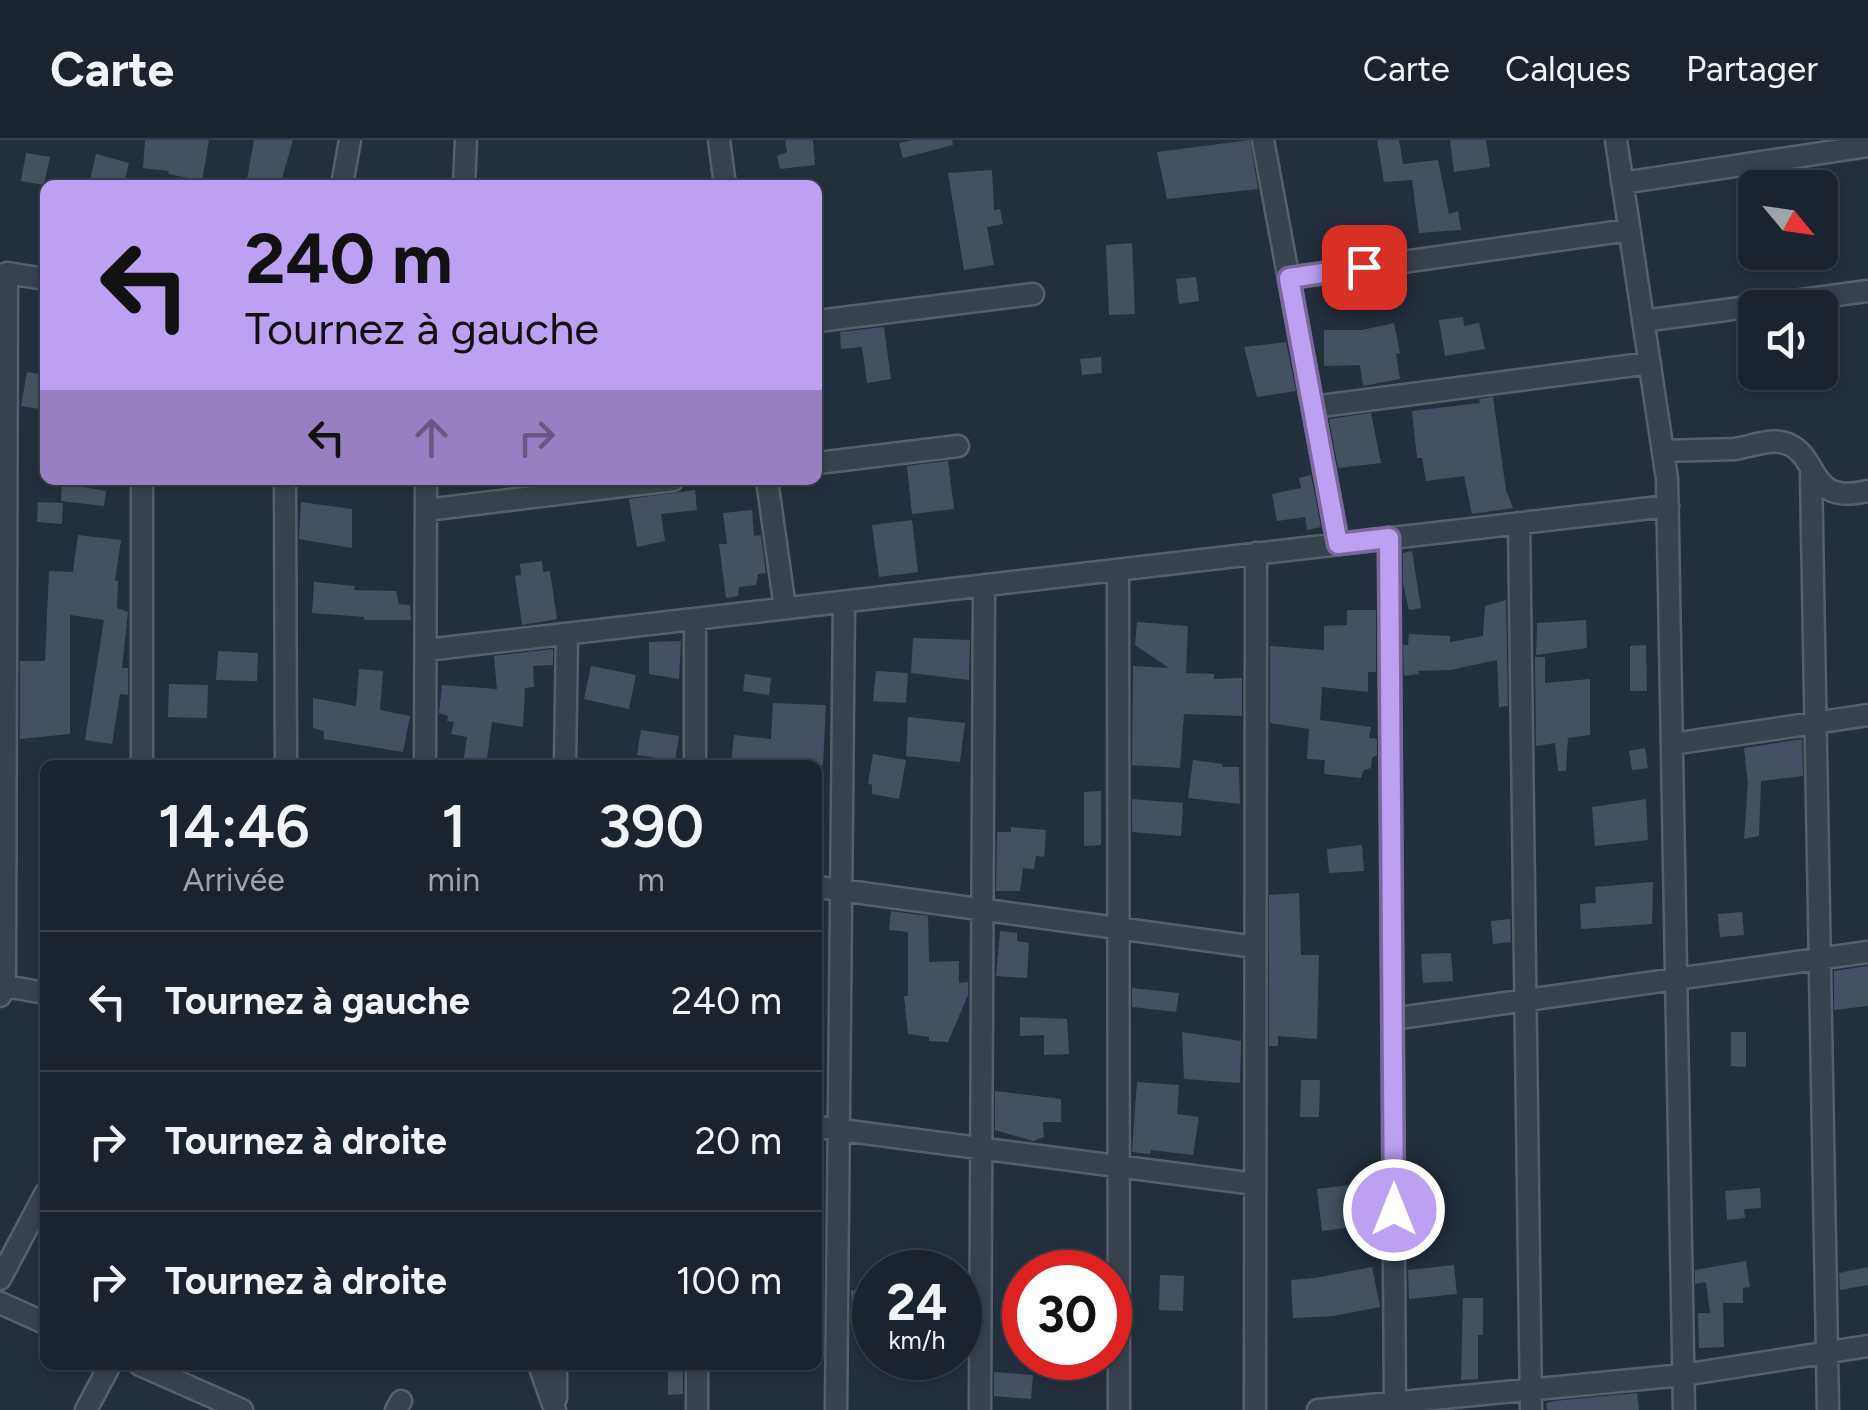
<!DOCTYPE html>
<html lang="fr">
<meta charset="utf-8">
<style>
:root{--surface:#1b232e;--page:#242b36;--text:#f1f3f6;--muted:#a0a4aa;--line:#39404a}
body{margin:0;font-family:Figtree,sans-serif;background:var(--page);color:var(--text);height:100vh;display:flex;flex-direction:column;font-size:38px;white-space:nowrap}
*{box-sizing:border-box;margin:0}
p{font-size:32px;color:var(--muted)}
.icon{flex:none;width:55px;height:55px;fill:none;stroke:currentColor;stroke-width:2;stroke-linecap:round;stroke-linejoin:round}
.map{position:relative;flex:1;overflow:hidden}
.drawer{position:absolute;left:40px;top:620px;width:782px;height:610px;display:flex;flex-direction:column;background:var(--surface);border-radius:15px;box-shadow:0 2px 8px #0004,0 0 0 2px var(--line)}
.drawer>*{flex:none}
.guide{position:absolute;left:40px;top:40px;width:782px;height:305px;border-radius:15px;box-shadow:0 2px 8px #0004,0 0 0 2px var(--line);background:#bca0f2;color:#111;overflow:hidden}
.needle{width:65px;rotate:119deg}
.buttons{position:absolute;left:1738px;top:30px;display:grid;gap:20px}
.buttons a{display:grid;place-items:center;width:100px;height:100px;border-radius:15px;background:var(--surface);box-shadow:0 2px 8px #0004,0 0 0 2px var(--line);font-size:50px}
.speed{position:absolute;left:852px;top:1110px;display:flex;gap:20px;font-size:50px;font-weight:700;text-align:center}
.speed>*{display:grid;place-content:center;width:130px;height:130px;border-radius:50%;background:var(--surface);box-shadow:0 2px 8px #0004,0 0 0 2px var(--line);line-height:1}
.speed small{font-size:25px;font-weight:400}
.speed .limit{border:15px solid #d22;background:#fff;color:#111}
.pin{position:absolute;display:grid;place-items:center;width:85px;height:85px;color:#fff;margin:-42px;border-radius:20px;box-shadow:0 5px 15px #0006}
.me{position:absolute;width:110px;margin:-55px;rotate:0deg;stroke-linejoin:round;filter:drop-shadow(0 0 8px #0008)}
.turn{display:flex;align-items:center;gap:35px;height:210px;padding:0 40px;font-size:45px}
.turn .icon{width:130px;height:130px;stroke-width:2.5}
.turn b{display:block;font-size:70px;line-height:85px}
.lanes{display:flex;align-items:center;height:95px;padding:0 40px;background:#0003;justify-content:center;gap:50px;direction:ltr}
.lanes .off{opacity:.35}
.eta{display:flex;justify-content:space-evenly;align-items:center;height:170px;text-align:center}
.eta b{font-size:60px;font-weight:600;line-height:70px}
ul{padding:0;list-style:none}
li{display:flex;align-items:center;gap:30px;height:140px;padding:0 40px;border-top:2px solid var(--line)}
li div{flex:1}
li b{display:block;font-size:38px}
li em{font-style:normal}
header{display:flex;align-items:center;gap:60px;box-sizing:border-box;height:140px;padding:0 50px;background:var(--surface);border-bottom:2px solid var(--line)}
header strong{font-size:48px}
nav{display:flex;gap:55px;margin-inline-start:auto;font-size:35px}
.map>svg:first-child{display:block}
.building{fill:#455162}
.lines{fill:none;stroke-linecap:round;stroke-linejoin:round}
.minor-casing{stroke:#565f6c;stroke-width:25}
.minor{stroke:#38414e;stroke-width:20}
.route-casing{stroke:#7a689d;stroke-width:25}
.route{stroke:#bca0f2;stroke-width:18}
</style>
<header>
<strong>Carte</strong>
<nav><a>Carte</a><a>Calques</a><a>Partager</a></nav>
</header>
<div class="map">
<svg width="1868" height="1270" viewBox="0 0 1868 1270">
<rect width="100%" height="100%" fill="#242f3e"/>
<path class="building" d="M145,0H209L202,41L168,34L169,31L143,28Z
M254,0H293L280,45H246Z
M785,0H813L815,25L780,29L777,16L787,12Z
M912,0H952L953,5L903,18L899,3Z
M1250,0L1258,49L1167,59L1157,12Z
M1377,0H1399L1403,24L1438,20L1449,74L1458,71L1461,90L1419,93L1412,40L1384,42Z
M1450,0H1486L1490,27L1454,32Z
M26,13L50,17L44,45L21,41Z
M96,14L129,23L124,45L90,40Z
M992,30L994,70L1000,69L1003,84L987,87L994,125L964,130L948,33Z
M1132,103L1135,174L1109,175L1106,105Z
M1196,137L1199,161L1179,164L1176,139Z
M1463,177L1464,186L1479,183L1485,209L1445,216L1439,180Z
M1394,183L1400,213L1396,214L1400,239L1363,246L1360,225L1324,226V190H1362Z
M884,187L891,239L867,243L862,207L841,209L840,192Z
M1286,202L1296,251L1257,257L1244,207Z
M1101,217L1102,233L1082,235L1080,219Z
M27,232L45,235V270L21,266Z
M1493,257L1506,350L1513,368L1472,374L1464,336L1426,341L1422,318H1417L1412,271L1480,263L1479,259Z
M1371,273L1381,323L1338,328L1329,279Z
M948,321L954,369L912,374L907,326Z
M1311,335L1321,387L1307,390L1305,377L1277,381L1272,354L1301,348L1299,338Z
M62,343L106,351L104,366L61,361Z
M695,350L697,370L661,374L665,401L637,407L629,359Z
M38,362L63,363L62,384L37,382Z
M301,362L352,369V408L299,399Z
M752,370L754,396L761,395L766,433L758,434L756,445L739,447L738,456L726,458L719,404H727L723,373Z
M912,380L918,432L879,437L872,385Z
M78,395L121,400L115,441H118L117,468L128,472L122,528H128V555L120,554L112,604L85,600L104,480L70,475V594L20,599V521H45L49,431L73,432Z
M1412,411L1421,468L1409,470L1403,443V413Z
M542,421L543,432L550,431L557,479L522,485L515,436L521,435L520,424Z
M314,442L355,446L354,450L396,451L399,464L410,465L411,480H364V477L312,473Z
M1506,460L1508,566L1499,567L1497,520L1450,530L1418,531L1419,534L1404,536L1403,505H1408L1409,494L1450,496V502L1483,496L1485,466Z
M1347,470H1376V532H1368V552L1322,547L1320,580L1371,587L1369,598L1377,599V615L1372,618L1371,628L1364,630L1361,638L1324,634L1325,620L1307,619L1309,589L1270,583V506L1324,510V486L1347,485Z
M1586,480L1587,508L1536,515L1537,483Z
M1137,482L1188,486L1186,533L1214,534V539L1242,538V576L1184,574L1180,628L1132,625L1133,526L1169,528L1135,505Z
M913,498L970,500L969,540L911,533Z
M681,501L679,539L649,534V502Z
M1646,505L1647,551H1630V506Z
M553,509V525L533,526L534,547L525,548L523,587L492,582L486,625H463L467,597L451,594L454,582L447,581L448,576L439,573L442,545L497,549L494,516Z
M218,511L258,513L257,541L216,540Z
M1535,517H1545V543L1590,539V595L1568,598L1566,631H1558L1555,603L1536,606Z
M591,526L636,535L629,569L584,559Z
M359,529L383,531L380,570L410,576L403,612L324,599V591L313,588V558L356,566Z
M876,531L908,533L906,563L873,561Z
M745,534L771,538L769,555L743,551Z
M169,544L208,545L207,578L168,577Z
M773,563L826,565L823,625H731L734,595L771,599Z
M908,577L965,583L960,622L906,616Z
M641,590L679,596L675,621L637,615Z
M1802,599L1803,636L1761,641L1759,696L1744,699L1748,643L1744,608Z
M1645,608L1648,628L1632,630L1629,611Z
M873,614L906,620L899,659L872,654V645L868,643Z
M1193,620L1223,624L1222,627H1239L1240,664L1188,658Z
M1101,651V705L1084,706V652Z
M1132,659L1183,663L1181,696L1132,692Z
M1646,659L1648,700L1595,706L1592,667Z
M1011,687L1046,690L1044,717L1036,716L1034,729L1023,728L1020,751H996L997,692H1011Z
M1362,705L1364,731L1329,733L1327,709Z
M1653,742L1652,784L1581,789L1580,764L1596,763L1595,747Z
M1299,753L1301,815H1319L1317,899L1278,896V906H1269V755Z
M891,771L928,776L929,822L959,821V843L968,842V855L948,902L929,901V897L908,894L904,856H908V792L889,790Z
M1742,772L1744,795L1720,797L1718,774Z
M1510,779L1511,802L1493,804L1491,781Z
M1000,791L1017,793V801L1029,803L1027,838L996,836Z
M1451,813L1453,841L1423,843L1421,814Z
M1868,826V866L1834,870V831Z
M1132,848L1179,853L1176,872L1132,867Z
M1020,877L1067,879L1069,914L1044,915V895L1020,896Z
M1182,892L1241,901L1240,943L1184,939Z
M1731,892H1746V927L1731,926Z
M1301,940H1320L1319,977H1300Z
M1137,942L1179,945L1177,974L1199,977L1193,1015L1151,1010L1150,1014L1132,1012Z
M995,951L1061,959V982H1043L1044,997L1033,1001L995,990Z
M1375,1042L1379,1084L1322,1091L1317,1049Z
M1760,1048L1761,1068L1744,1069L1745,1078L1727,1080L1725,1051Z
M1746,1121L1750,1147L1743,1148V1163H1723L1724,1207L1699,1208L1698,1173H1710L1706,1142L1695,1144V1130Z
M1454,1125L1457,1154L1409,1159L1408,1130Z
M1372,1127L1380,1167L1333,1176L1293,1178L1291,1140L1315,1138Z
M1868,1127V1145L1840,1150L1839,1133Z
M1160,1135L1184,1136L1183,1171L1159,1170Z
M851,1150L875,1153V1167L851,1165Z
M1463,1158H1483V1195H1478V1239L1461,1240Z
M683,1225V1254L668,1255V1226Z
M994,1232L1033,1235L1031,1259L994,1256Z
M1637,1253L1639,1270H1547L1546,1263L1554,1261Z"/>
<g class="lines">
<defs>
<path id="minor" d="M719,0L725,45
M1263,0L1338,404
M1616,0L1667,339L1684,1270
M1622,43L1868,6
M342,45L350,0
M464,45L466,0
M0,136L7,133L45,139
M1289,138L1629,90
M818,181L1033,154
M1643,181L1868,151
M1313,267L1650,223
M1663,311C1687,310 1710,310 1734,309C1751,307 1772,297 1788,304C1820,317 1807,366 1868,351
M818,323L958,306
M1811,333L1828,1270
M285,340L286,625
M767,340L785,468
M426,370L673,340
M1519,383L1531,1270
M1389,398L1395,1270
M1118,430L1119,1270
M695,479V625
M426,510L1668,366
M1672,604L1868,575
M142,625V340
M425,625L426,340
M565,625L567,494
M818,747L1255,807
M0,845L45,853
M0,856L5,846L7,133
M1392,879L1868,812
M818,987L1255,1044
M0,1139L45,1054
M0,1163L45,1183
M140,1225L242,1270
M539,1225L555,1270
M697,1225V1270
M556,1258V1225
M86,1270L110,1225
M396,1270L401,1261
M836,1270L844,462
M980,1270L984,445
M1255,1270L1256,413
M1318,1270L1683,1235L1868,1206"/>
</defs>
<use href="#minor" class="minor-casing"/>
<use href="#minor" class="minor"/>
</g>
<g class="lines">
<defs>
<path id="route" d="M1364,127L1289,138L1338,404L1389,398L1394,1070"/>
</defs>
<use href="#route" class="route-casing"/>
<use href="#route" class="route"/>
</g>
</svg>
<div class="buttons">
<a><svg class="needle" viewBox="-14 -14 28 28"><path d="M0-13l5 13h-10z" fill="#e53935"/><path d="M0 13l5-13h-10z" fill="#a0a4aa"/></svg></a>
<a><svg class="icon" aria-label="sound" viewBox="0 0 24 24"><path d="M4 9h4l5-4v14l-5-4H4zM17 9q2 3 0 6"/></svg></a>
</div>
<div class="speed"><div>24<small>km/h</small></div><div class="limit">30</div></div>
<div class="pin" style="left:1364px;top:127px;background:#d93025"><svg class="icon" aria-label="arrive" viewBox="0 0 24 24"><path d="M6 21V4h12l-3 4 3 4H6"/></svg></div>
<svg class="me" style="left:1394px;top:1070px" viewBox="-20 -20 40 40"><circle r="17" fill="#bca0f2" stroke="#fff" stroke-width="3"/><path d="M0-11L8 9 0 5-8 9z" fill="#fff"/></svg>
<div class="guide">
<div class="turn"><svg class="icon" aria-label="left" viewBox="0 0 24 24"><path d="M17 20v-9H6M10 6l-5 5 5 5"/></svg><div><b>240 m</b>Tournez à gauche</div></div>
<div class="lanes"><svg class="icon" aria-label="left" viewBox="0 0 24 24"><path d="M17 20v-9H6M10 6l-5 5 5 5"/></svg><svg class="icon off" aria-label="ahead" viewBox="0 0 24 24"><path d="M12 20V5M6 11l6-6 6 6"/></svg><svg class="icon off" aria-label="right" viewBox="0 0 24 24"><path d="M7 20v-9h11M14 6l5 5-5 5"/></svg></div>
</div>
<section class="drawer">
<div class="eta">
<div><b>14:46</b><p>Arrivée</p></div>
<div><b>1</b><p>min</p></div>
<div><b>390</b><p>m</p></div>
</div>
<ul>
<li><svg class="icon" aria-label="left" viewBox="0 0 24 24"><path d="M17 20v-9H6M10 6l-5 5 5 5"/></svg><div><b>Tournez à gauche</b></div><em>240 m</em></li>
<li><svg class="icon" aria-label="right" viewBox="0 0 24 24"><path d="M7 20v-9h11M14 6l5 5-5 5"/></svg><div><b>Tournez à droite</b></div><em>20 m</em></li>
<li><svg class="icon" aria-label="right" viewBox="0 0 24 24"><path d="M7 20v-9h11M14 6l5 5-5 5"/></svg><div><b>Tournez à droite</b></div><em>100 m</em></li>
</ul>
</section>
</div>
